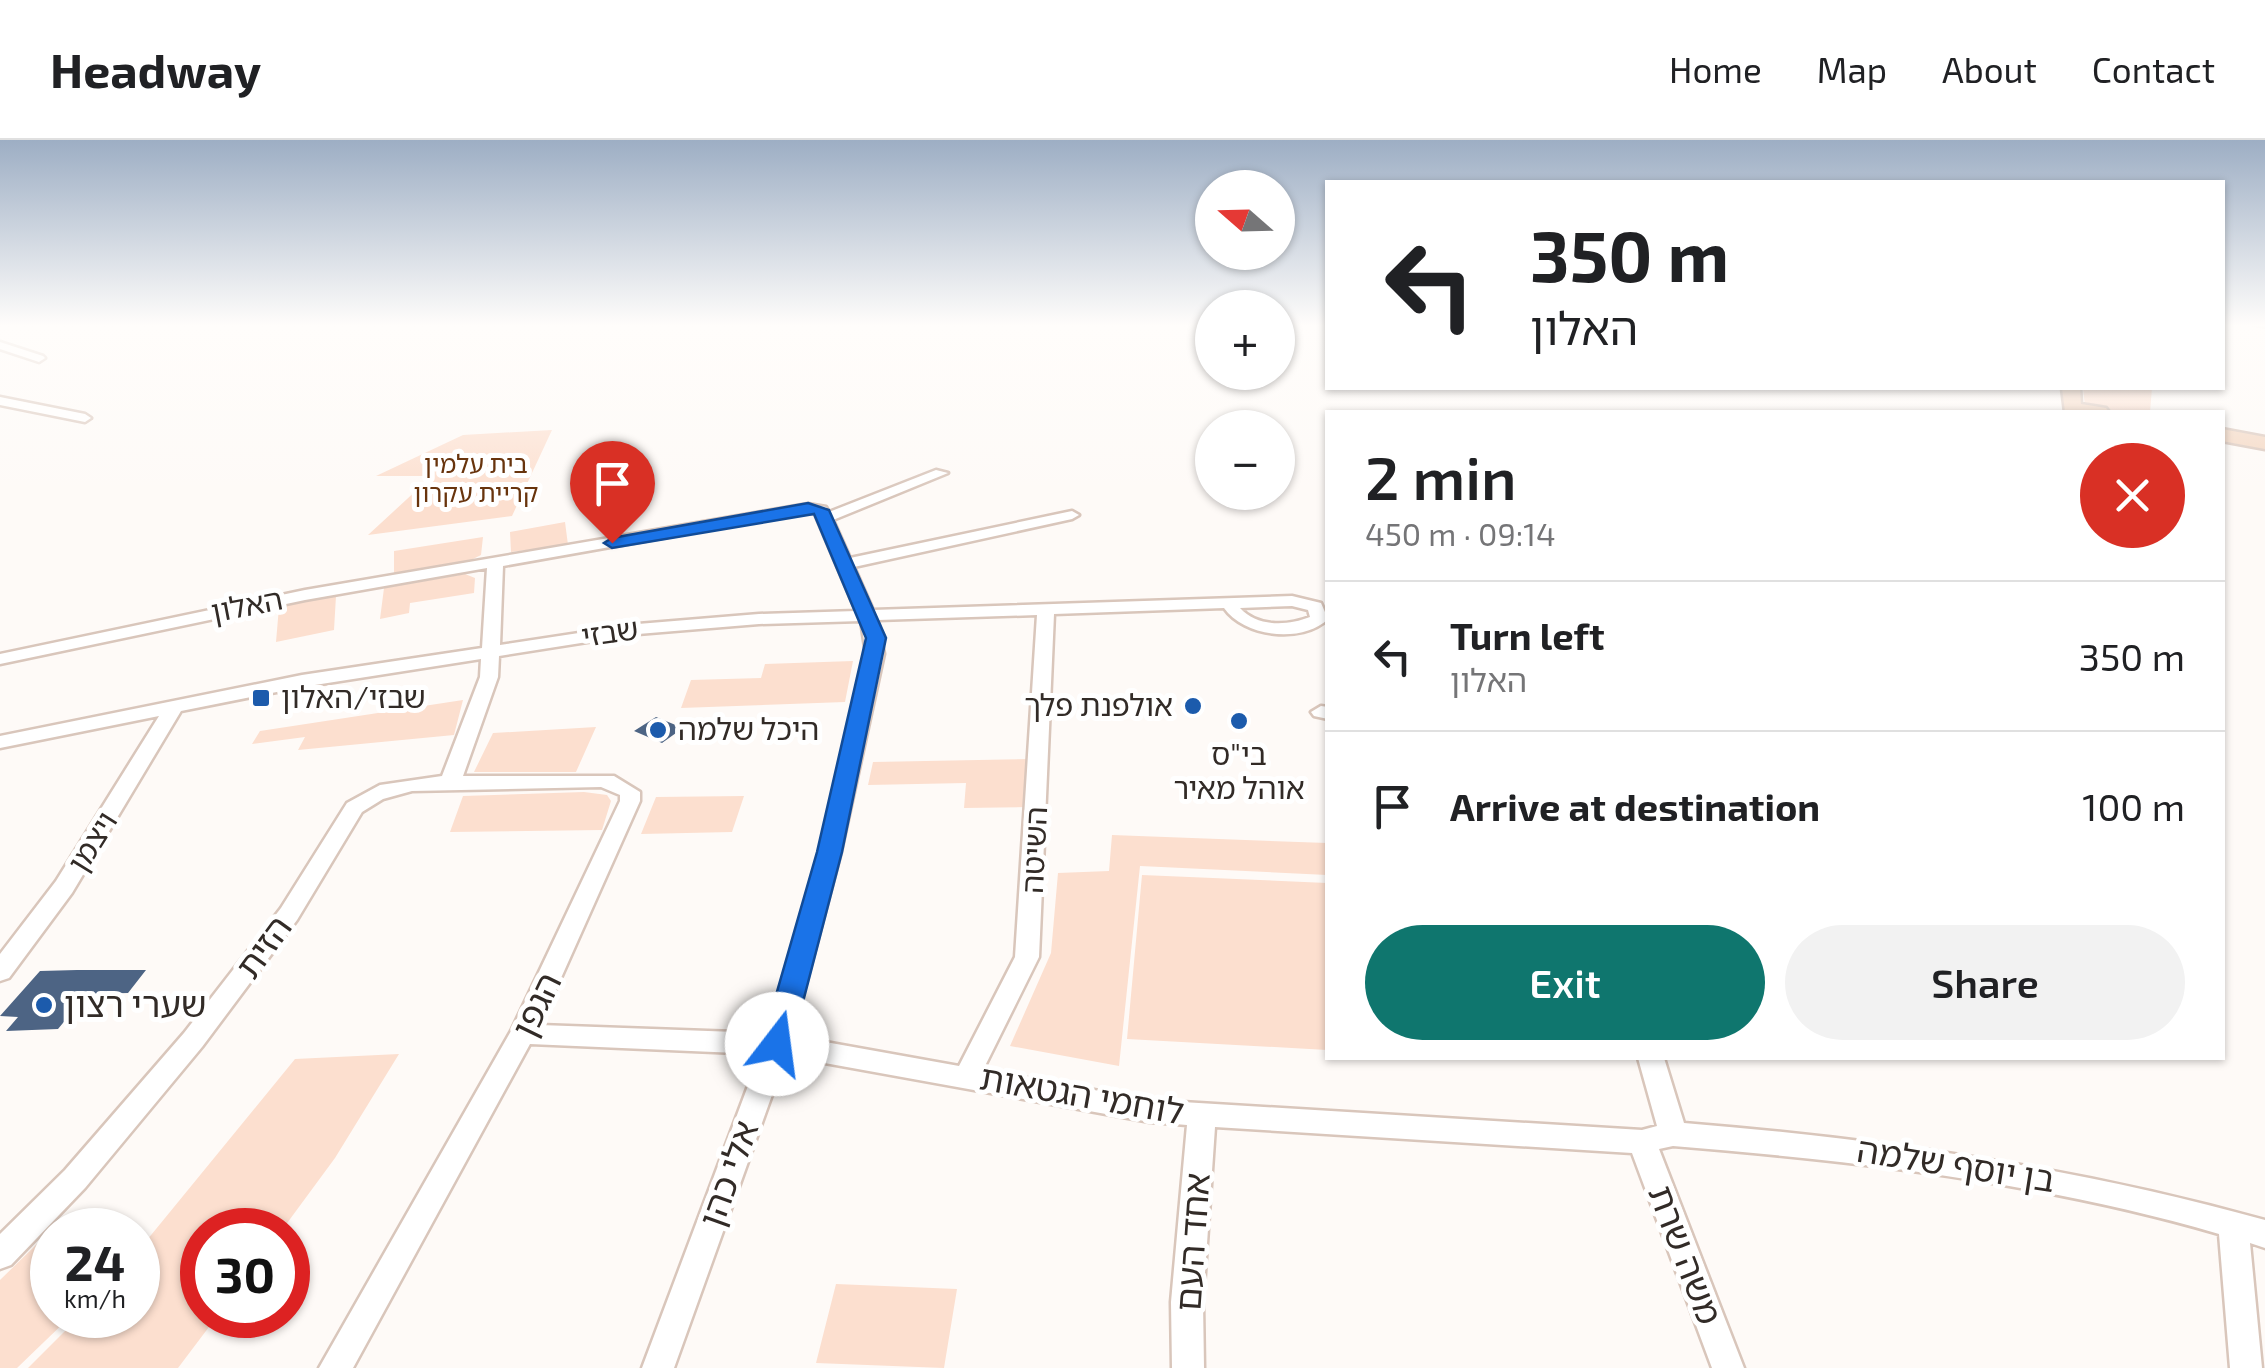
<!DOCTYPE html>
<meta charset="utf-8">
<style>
:root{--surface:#fff;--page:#f2f2f2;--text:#202124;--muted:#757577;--line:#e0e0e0;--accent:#0f766e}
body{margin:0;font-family:"Exo 2","Noto Sans Hebrew",sans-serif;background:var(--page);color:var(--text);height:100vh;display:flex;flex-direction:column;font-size:38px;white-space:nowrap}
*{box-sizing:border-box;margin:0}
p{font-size:32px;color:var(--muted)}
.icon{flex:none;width:55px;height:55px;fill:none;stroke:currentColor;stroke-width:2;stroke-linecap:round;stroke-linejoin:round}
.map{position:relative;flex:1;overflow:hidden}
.details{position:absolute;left:1325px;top:270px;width:900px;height:650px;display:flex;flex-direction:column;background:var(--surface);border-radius:0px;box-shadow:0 2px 8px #0004}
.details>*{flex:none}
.guide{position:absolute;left:1325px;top:40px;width:900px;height:210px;border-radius:0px;box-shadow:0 2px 8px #0004;background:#fff;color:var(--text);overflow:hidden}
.needle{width:65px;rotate:290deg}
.controls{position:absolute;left:1195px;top:30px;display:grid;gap:20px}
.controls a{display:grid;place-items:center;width:100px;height:100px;border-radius:50%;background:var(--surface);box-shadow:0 2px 8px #0004;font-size:50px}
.speed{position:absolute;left:30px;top:1068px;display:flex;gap:20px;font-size:50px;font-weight:700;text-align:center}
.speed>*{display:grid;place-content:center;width:130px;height:130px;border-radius:50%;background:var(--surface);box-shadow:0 2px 8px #0004;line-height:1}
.speed small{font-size:25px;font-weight:400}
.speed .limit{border:15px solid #d22;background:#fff;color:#111}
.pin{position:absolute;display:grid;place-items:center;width:85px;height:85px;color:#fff;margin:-102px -42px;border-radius:50% 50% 50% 0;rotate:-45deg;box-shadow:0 0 10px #0007}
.pin .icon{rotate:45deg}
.me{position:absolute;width:110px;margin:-55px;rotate:15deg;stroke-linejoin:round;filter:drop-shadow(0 0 8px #0008)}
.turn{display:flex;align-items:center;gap:35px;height:210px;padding:0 40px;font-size:45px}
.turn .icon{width:130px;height:130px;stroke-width:2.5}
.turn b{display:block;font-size:70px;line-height:85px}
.round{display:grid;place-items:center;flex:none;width:105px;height:105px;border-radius:52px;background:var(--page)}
.overview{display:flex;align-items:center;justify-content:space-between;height:170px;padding:0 40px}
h1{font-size:60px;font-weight:600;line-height:75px}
.action{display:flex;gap:20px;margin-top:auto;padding:20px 40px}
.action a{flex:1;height:115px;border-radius:60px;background:var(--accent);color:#fff;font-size:40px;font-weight:600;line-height:115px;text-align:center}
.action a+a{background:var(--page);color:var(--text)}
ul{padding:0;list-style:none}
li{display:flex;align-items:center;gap:30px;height:150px;padding:0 40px;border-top:2px solid var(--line)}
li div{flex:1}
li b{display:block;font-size:38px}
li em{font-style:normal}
header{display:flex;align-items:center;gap:60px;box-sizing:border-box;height:140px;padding:0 50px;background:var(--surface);border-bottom:2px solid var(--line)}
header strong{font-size:48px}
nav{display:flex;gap:55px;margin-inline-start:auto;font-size:35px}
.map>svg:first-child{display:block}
.green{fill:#fcdfcf}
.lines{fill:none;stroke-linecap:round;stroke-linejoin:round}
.stream{stroke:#cea68d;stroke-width:4}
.building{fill:#4d6484}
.street-casing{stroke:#d9c6bb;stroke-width:5}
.secondary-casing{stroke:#d9c6bb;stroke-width:5}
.street{fill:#fff;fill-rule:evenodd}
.secondary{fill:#f3d6c1;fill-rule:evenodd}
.route{fill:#1a73e8;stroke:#114b97;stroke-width:2.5}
.poi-dot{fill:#1c5bac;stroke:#fff;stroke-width:4}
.labels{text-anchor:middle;stroke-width:10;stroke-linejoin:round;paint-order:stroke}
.far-park-label{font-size:25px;fill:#68340d;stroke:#fff}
.street-label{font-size:30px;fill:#322b27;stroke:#fff}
.poi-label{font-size:30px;fill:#322b27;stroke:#fff;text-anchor:start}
.near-street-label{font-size:35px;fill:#322b27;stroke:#fff}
.near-poi-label{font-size:35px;fill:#322b27;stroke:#fff;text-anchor:start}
</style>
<header>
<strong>Headway</strong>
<nav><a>Home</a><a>Map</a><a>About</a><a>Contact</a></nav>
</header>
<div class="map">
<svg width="2265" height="1228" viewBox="0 0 2265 1228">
<rect width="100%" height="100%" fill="#fefaf7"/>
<path class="green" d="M2083,248H2152L2150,272H2115L2085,267Z
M552,290L512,376L368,395L432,336H376L463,295Z
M565,382L568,405L511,412L510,392Z
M483,397L481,415L471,420L394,433V411Z
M465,434L475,438L474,453L410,463L409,473L380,479L384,448Z
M336,456L334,490L276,502L279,467Z
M853,521L845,562L681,568L691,540L761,538L765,524Z
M463,560L454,595L298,610L305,597L252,604L260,591Z
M596,587L576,632H474L493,593Z
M1030,619L1027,667L964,668L966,643L868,645L873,622Z
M584,652L607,655L611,661L602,690L450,692L463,656Z
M744,656L732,692L641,694L656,657Z
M1112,695L1327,703V735L1140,726L1119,926L1010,906L1051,813L1058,733L1109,731Z
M1142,735L1327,743V910L1127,899Z
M399,914L335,1018L282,1090H202V1175H218L178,1228H28L81,1175H138V1111L295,919Z
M40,1101L52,1104V1175H72L17,1228H0V1140Z
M836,1144L957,1149L944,1228L816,1223Z"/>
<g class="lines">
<path class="stream" d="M2254,185L2265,187"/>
</g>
<path class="building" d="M656,577L683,588L662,603L634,591Z
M77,830H146L128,853L87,854L58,889L6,891L18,877L0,876L40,831Z"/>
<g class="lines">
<defs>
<path id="street" d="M0,202L43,216L45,218L39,222L0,209Z
M0,257L85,274L91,278L85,282L0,265Z
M936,330L948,333L833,380L850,418L1072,371L1079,375L1072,379L854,427L873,470L1292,456L1321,463L1328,479C1302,504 1244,497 1224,468L1054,474L1039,817L983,930L1150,960L1642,990L1657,986L1638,918H1664L1684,983C1881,999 2075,1027 2265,1080V1108L2250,1103L2262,1228H2230L2219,1094C2041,1042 1857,1021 1673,1006L1659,1009L1744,1228H1712L1632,1013L1215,987L1203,1162L1204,1228H1172L1171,1162L1187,985L1150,982L786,916L674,1228H642L760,914L530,904L353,1228H319L511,891L620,661V655L601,647L412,651L383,659L362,672L297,780L202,907L85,1048L11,1125L0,1129V1094L65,1030L184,893L281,768L347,663L380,645L442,636L480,537L481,519L302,547L181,571L72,753L9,838L0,841V814L56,741L159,576L0,608V596L302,535L482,508L487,428L305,460L0,524V514L305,450L808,364L826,367L829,372ZM808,372L815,374L856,471L759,474L638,484L500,505L503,426ZM1292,466L1308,470L1310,477C1287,486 1257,487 1240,468ZM1037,475L1015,817L959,926L792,896L841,712L884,514L878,480ZM861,481L866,514L819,712L767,893L540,885L640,661V652L614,636H463L498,537L499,516L638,494L759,484Z
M1321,566L1328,567V579L1314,576L1311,572Z"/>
<path id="secondary" d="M2062,248H2080L2081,264L2106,268L2109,272H2065Z
M2222,289L2265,297V309L2222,301Z"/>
</defs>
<use href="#street" class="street-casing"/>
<use href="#secondary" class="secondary-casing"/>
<use href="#street" class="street"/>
<use href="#secondary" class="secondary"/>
</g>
<linearGradient id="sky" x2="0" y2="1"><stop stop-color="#9daec4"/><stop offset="0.52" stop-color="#fffdfb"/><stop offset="1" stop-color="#fffdfb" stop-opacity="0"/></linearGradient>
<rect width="2265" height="357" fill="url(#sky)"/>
<path class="route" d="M808,363L829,370L886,498L842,712L792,904L787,912L777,915L767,912L762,904L817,712L866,498L814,374L612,408L604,403L612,398Z"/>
<g class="poi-dot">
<rect x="251" y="548" width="20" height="20" rx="5"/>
<circle cx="1193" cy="566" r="10"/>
<circle cx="1239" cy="581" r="10"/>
<circle cx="658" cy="590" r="10"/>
<circle cx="44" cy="865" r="10"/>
</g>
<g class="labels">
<g class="far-park-label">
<text x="476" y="333">בית עלמין<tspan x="476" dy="29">קריית עקרון</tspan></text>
</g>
<g class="street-label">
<text transform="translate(247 466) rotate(-11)" y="10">האלון</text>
<text transform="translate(610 493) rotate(-8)" y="10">שבזי</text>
<text transform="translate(93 702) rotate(-58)" y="10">ויצמן</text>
<text transform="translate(1035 710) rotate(-87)" y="10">השיטה</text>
</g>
<g class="poi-label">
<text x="281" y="568">שבזי/האלון</text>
<text x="1173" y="576" text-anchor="end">אולפנת פלך</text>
<text x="678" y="600">היכל שלמה</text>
<text x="1239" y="625" text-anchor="middle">בי"ס<tspan x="1239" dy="34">אוהל מאיר</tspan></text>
</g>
<g class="near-street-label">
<text transform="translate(264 807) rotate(-54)" y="12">הזית</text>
<text transform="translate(537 865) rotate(-64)" y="12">הגפן</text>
<text transform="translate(1082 955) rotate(10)" y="12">לוחמי הגטאות</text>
<text transform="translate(1956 1025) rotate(9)" y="12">בן יוסף שלמה</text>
<text transform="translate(729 1034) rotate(-70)" y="12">אלי כהן</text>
<text transform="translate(1193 1102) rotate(-86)" y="12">אחד העם</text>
<text transform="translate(1685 1115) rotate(69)" y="12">משה שרת</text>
</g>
<g class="near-poi-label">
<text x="64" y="877">שערי רצון</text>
</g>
</g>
</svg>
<div class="controls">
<a><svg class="needle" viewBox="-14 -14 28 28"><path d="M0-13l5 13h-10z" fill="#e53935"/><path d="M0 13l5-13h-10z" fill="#757577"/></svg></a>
<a>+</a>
<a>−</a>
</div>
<div class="speed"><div>24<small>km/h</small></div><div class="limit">30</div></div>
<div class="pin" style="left:612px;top:403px;background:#d93025"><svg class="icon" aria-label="arrive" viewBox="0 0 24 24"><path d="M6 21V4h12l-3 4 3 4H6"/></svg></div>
<svg class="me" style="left:777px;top:904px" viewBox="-20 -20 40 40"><circle r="19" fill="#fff"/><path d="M0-13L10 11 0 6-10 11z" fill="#1a73e8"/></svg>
<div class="guide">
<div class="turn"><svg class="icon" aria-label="left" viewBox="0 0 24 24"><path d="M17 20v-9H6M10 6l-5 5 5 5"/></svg><div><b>350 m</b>האלון</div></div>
</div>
<section class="details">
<div class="overview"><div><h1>2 min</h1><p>450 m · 09:14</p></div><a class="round" style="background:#d93025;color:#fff"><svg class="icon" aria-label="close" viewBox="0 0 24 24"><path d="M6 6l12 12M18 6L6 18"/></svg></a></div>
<ul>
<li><svg class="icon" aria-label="left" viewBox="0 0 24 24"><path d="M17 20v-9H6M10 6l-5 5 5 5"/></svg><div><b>Turn left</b><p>האלון</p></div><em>350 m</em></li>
<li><svg class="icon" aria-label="arrive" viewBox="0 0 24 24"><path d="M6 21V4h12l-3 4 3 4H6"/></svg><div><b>Arrive at destination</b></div><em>100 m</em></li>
</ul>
<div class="action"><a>Exit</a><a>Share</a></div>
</section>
</div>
